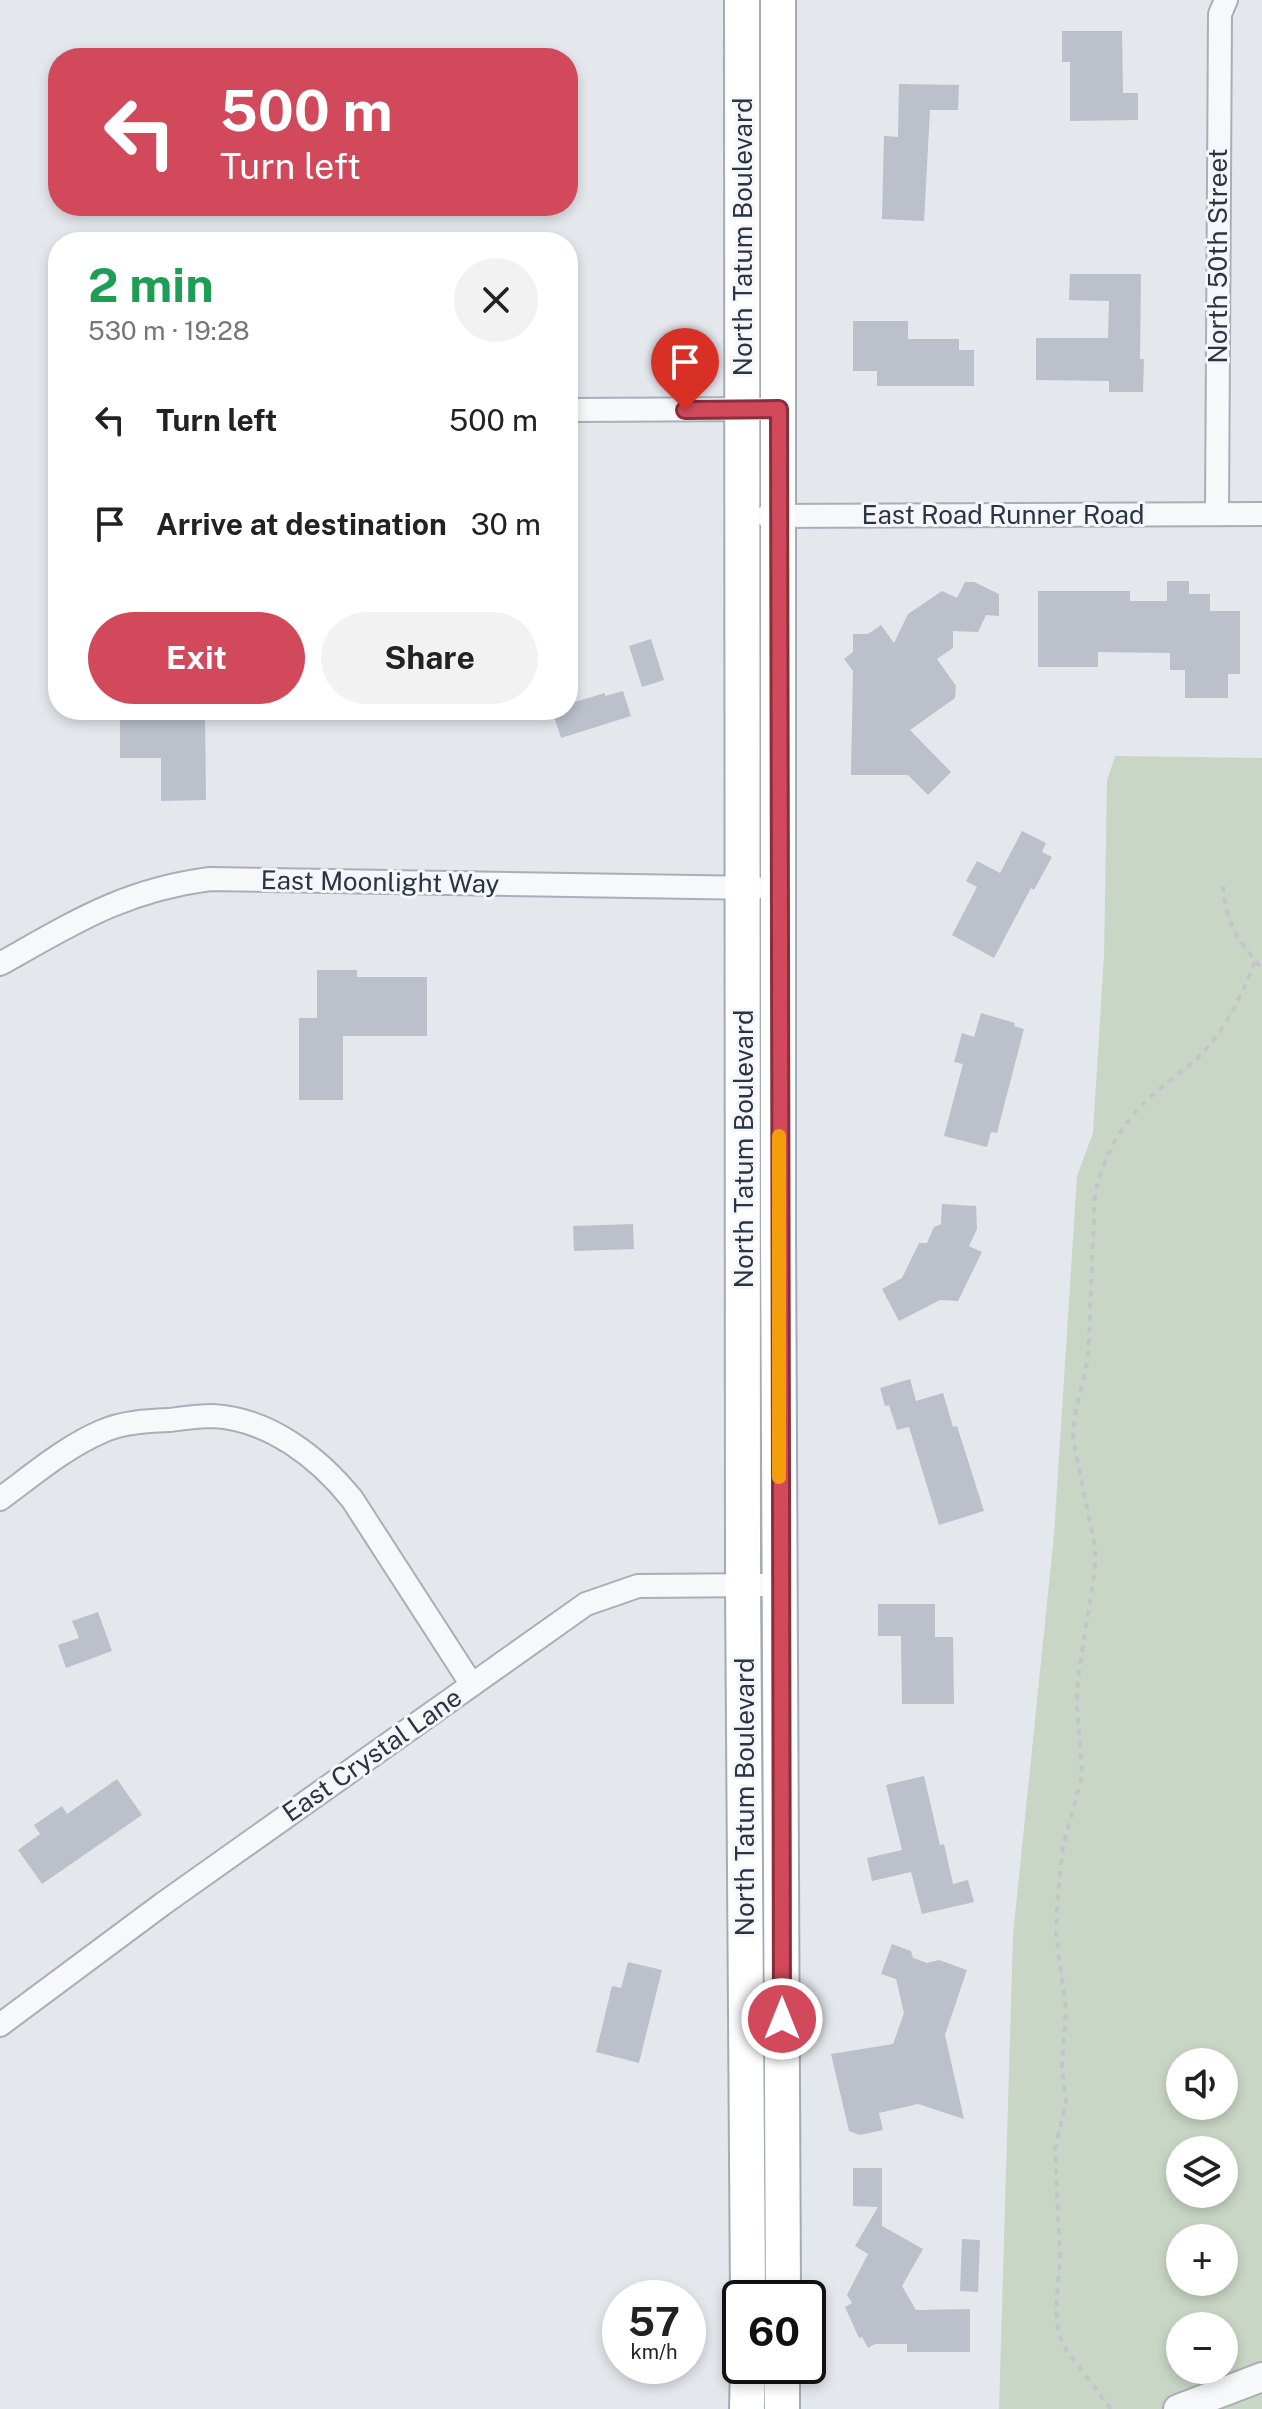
<!DOCTYPE html>
<meta charset="utf-8">
<style>
:root{--surface:#fff;--page:#f2f2f2;--text:#222;--muted:#767676;--accent:#d1495b}
body{margin:0;font-family:"Public Sans",sans-serif;background:var(--page);color:var(--text);height:100vh;display:flex;flex-direction:column;font-size:30px;white-space:nowrap}
*{box-sizing:border-box;margin:0}
p{font-size:26px;color:var(--muted)}
.icon{flex:none;width:44px;height:44px;fill:none;stroke:currentColor;stroke-width:2;stroke-linecap:round;stroke-linejoin:round}
.map{position:relative;flex:1;overflow:hidden}
.drawer{position:absolute;left:48px;top:232px;width:530px;height:488px;display:flex;flex-direction:column;background:var(--surface);border-radius:32px;box-shadow:0 4px 12px #0003}
.drawer>*{flex:none}
.banner{position:absolute;left:48px;top:48px;width:530px;height:168px;border-radius:32px;box-shadow:0 4px 12px #0003;background:#d1495b;color:#fff;overflow:hidden}
.fabs{position:absolute;left:1166px;top:2048px;display:grid;gap:16px}
.fabs a{display:grid;place-items:center;width:72px;height:72px;border-radius:50%;background:var(--surface);box-shadow:0 4px 12px #0003;font-size:40px}
.speed{position:absolute;left:602px;top:2280px;display:flex;gap:16px;font-size:40px;font-weight:700;text-align:center}
.speed>*{display:grid;place-content:center;width:104px;height:104px;border-radius:50%;background:var(--surface);box-shadow:0 4px 12px #0003;line-height:1}
.speed small{font-size:20px;font-weight:400}
.speed .limit{border:4px solid #111;border-radius:12px;background:#fff;color:#111}
.pin{position:absolute;display:grid;place-items:center;width:68px;height:68px;color:#fff;margin:-82px -34px;border-radius:50% 50% 50% 0;rotate:-45deg;box-shadow:0 0 8px #0007}
.pin .icon{rotate:45deg}
.me{position:absolute;width:88px;margin:-44px;rotate:0deg;stroke-linejoin:round;filter:drop-shadow(0 0 6px #0008)}
.turn{display:flex;align-items:center;gap:28px;height:168px;padding:0 40px;font-size:36px}
.turn .icon{width:104px;height:104px;stroke-width:2.5}
.turn b{display:block;font-size:56px;line-height:68px}
.round{display:grid;place-items:center;flex:none;width:84px;height:84px;border-radius:42px;background:var(--page)}
.summary{display:flex;align-items:center;justify-content:space-between;height:136px;padding:0 40px}
h1{font-size:48px;font-weight:700;line-height:60px;color:#1e9e55}
.action{display:flex;gap:16px;margin-top:auto;padding:16px 40px}
.action a{flex:1;height:92px;border-radius:48px;background:var(--accent);color:#fff;font-size:32px;font-weight:700;line-height:92px;text-align:center}
.action a+a{background:var(--page);color:var(--text)}
ul{padding:0;list-style:none}
li{display:flex;align-items:center;gap:24px;height:104px;padding:0 40px}
li div{flex:1}
li b{display:block;font-size:30px}
li em{font-style:normal}
.map>svg:first-child{display:block}
.green{fill:#c9d6c5;fill-rule:evenodd}
.building{fill:#bbc0ca}
.lines{fill:none;stroke-linecap:round;stroke-linejoin:round}
.minor-casing{stroke:#a9aeb7;stroke-width:26}
.tertiary-casing{stroke:#a9aeb7;stroke-width:32}
.primary-casing{stroke:#a3abb8;stroke-width:38}
.path{stroke:#c2c5cb;stroke-width:4;stroke-dasharray:6 6;stroke-linecap:butt}
.minor{stroke:#f7f8fa;stroke-width:22}
.tertiary{stroke:#f7f8fa;stroke-width:28}
.primary{stroke:#fff;stroke-width:34}
.route-casing{stroke:#882f3b;stroke-width:20}
.route{stroke:#d1495b;stroke-width:14}
.slow{stroke:#f59e0b;stroke-width:14}
.labels{text-anchor:middle;stroke-width:6;stroke-linejoin:round;paint-order:stroke}
.street-label{font-size:26px;fill:#2b3445;stroke:#f4f6f9}
</style>
<div class="map">
<svg width="1262" height="2409" viewBox="0 0 1262 2409">
<rect width="100%" height="100%" fill="#e4e7ec"/>
<path class="green" d="M1115,756L1262,758V2409H999L1013,1935L1054,1535L1077,1176L1093,1133L1104,955L1107,781ZM1180,2062H1224V2106H1180ZM1180,2150H1224V2194H1180ZM1180,2238H1224V2282H1180ZM1180,2326H1224V2370H1180Z"/>
<path class="building" d="M1062,31H1122L1123,93H1138V120L1070,121V62H1062Z
M899,84L959,85L958,110H930L924,221L882,219L884,136L898,137Z
M1070,274H1141L1140,359H1144L1143,392H1109V381L1036,380V338H1108L1109,301L1069,300Z
M853,321H908V339H959V350H974V386H877V371H853Z
M1167,581H1189V594H1210V611H1240V674H1228V698H1185V670H1170V653L1098,652V667H1038V591H1130V601H1167Z
M965,582H974L999,594V616L986,615L978,632L953,631V648L937,659L956,686L955,698L910,730L951,772L928,795L908,775H851L853,671L844,659L853,652V634H868L881,625L894,643L908,614L942,591L957,598Z
M651,639L664,680L642,687L629,646Z
M623,691L631,716L561,738L552,710H568V704L605,693V696Z
M120,710H205L206,800L161,801V758H120Z
M1022,831L1046,843L1042,852L1052,857L1034,890L1031,888L994,958L952,935L977,887L966,881L977,861L1000,873Z
M317,970H357V977H427V1036H343V1100H299V1018H317Z
M981,1013L1015,1023L1014,1026L1024,1029L997,1133L991,1132L987,1147L944,1136L963,1064L954,1062L962,1033L974,1037Z
M942,1204L976,1206L977,1229L969,1246L982,1252L958,1301L940,1300L899,1321L882,1289L902,1278L919,1243H927L934,1227L941,1224Z
M633,1224L634,1249L574,1251L573,1226Z
M910,1379L916,1401L943,1393L953,1427L957,1426L984,1511L939,1525L909,1427L897,1430L889,1405L885,1406L880,1388Z
M878,1604H935V1637H953L954,1704H902L901,1636H878Z
M98,1612L112,1651L66,1668L58,1645L79,1638L72,1621Z
M924,1776L940,1845L944,1844L953,1884L968,1880L974,1902L922,1914L911,1872L872,1881L867,1858L902,1850L886,1785Z
M117,1779L142,1815L42,1884L18,1850L40,1834L34,1825L62,1806L67,1814Z
M892,1944L911,1951L913,1958L927,1963L939,1960L967,1970L945,2035L964,2119L918,2104L879,2113L883,2130L860,2135L849,2131L831,2054L893,2044L904,2013L896,1979L881,1974Z
M628,1962L662,1970L639,2063L596,2052L612,1986L621,1988Z
M853,2168H882V2226L923,2249L902,2286L916,2310L970,2309V2352H907V2344H875L868,2348L862,2337L859,2338L845,2307L852,2303L847,2295L868,2254L855,2246L878,2207L853,2206Z
M962,2239L980,2240L978,2292L960,2291Z"/>
<g class="lines">
<defs>
<path id="minor" d="M568,410L779,409
M1217,514L1220,14L1226,0
M767,516L1262,514
M0,964C73,923 124,890 210,879L756,888
M0,1499C33,1475 65,1447 103,1431C123,1422 148,1421 170,1420C184,1418 199,1416 213,1416C269,1419 318,1457 352,1499L472,1685
M0,2025L164,1903L586,1604L638,1586L780,1585"/>
<path id="tertiary" d="M1178,2409L1262,2377"/>
<path id="primary" d="M742,0L743,1586L748,2298
M778,0V1233L783,2298
M747,2409L748,2366
M782,2409V2366"/>
</defs>
<use href="#minor" class="minor-casing"/>
<use href="#tertiary" class="tertiary-casing"/>
<use href="#primary" class="primary-casing"/>
<path class="path" d="M1223,886C1224,919 1240,945 1262,968
M1111,2409L1066,2350L1058,2332L1056,2310L1060,2259L1055,2150L1066,2101L1062,2067L1066,2009L1056,1934L1057,1903L1063,1847L1082,1776L1077,1707L1078,1678L1095,1569V1547L1073,1439L1075,1415L1088,1359L1095,1193C1104,1154 1124,1119 1155,1093C1172,1078 1193,1065 1207,1048C1228,1024 1244,991 1255,961"/>
<use href="#minor" class="minor"/>
<use href="#tertiary" class="tertiary"/>
<use href="#primary" class="primary"/>
</g>
<g class="lines">
<defs>
<path id="route" d="M685,410L779,409L782,2019"/>
</defs>
<use href="#route" class="route-casing"/>
<use href="#route" class="route"/>
<path class="slow" d="M779,1136V1477"/>
</g>
<g class="labels">
<g class="street-label">
<text transform="translate(743 237) rotate(-90)" y="9">North Tatum Boulevard</text>
<text transform="translate(1218 256) rotate(-90)" y="9">North 50th Street</text>
<text x="1003" y="524">East Road Runner Road</text>
<text transform="translate(380 882) rotate(1)" y="9">East Moonlight Way</text>
<text transform="translate(744 1149) rotate(-90)" y="9">North Tatum Boulevard</text>
<text transform="translate(372 1755) rotate(-35)" y="9">East Crystal Lane</text>
<text transform="translate(745 1797) rotate(-90)" y="9">North Tatum Boulevard</text>
</g>
</g>
</svg>
<div class="fabs">
<a><svg class="icon" aria-label="sound" viewBox="0 0 24 24"><path d="M4 9h4l5-4v14l-5-4H4zM17 9q2 3 0 6"/></svg></a>
<a><svg class="icon" aria-label="layers" viewBox="0 0 24 24"><path d="M12 4l9 5-9 5-9-5zM3 14l9 5 9-5"/></svg></a>
<a>+</a>
<a>−</a>
</div>
<div class="speed"><div>57<small>km/h</small></div><div class="limit">60</div></div>
<div class="pin" style="left:685px;top:410px;background:#d93025"><svg class="icon" aria-label="arrive" viewBox="0 0 24 24"><path d="M6 21V4h12l-3 4 3 4H6"/></svg></div>
<svg class="me" style="left:782px;top:2019px" viewBox="-20 -20 40 40"><circle r="17" fill="#d1495b" stroke="#fff" stroke-width="3"/><path d="M0-11L8 9 0 5-8 9z" fill="#fff"/></svg>
<div class="banner">
<div class="turn"><svg class="icon" aria-label="left" viewBox="0 0 24 24"><path d="M17 20v-9H6M10 6l-5 5 5 5"/></svg><div><b>500 m</b>Turn left</div></div>
</div>
<section class="drawer">
<div class="summary"><div><h1>2 min</h1><p>530 m · 19:28</p></div><a class="round"><svg class="icon" aria-label="close" viewBox="0 0 24 24"><path d="M6 6l12 12M18 6L6 18"/></svg></a></div>
<ul>
<li><svg class="icon" aria-label="left" viewBox="0 0 24 24"><path d="M17 20v-9H6M10 6l-5 5 5 5"/></svg><div><b>Turn left</b></div><em>500 m</em></li>
<li><svg class="icon" aria-label="arrive" viewBox="0 0 24 24"><path d="M6 21V4h12l-3 4 3 4H6"/></svg><div><b>Arrive at destination</b></div><em>30 m</em></li>
</ul>
<div class="action"><a>Exit</a><a>Share</a></div>
</section>
</div>
